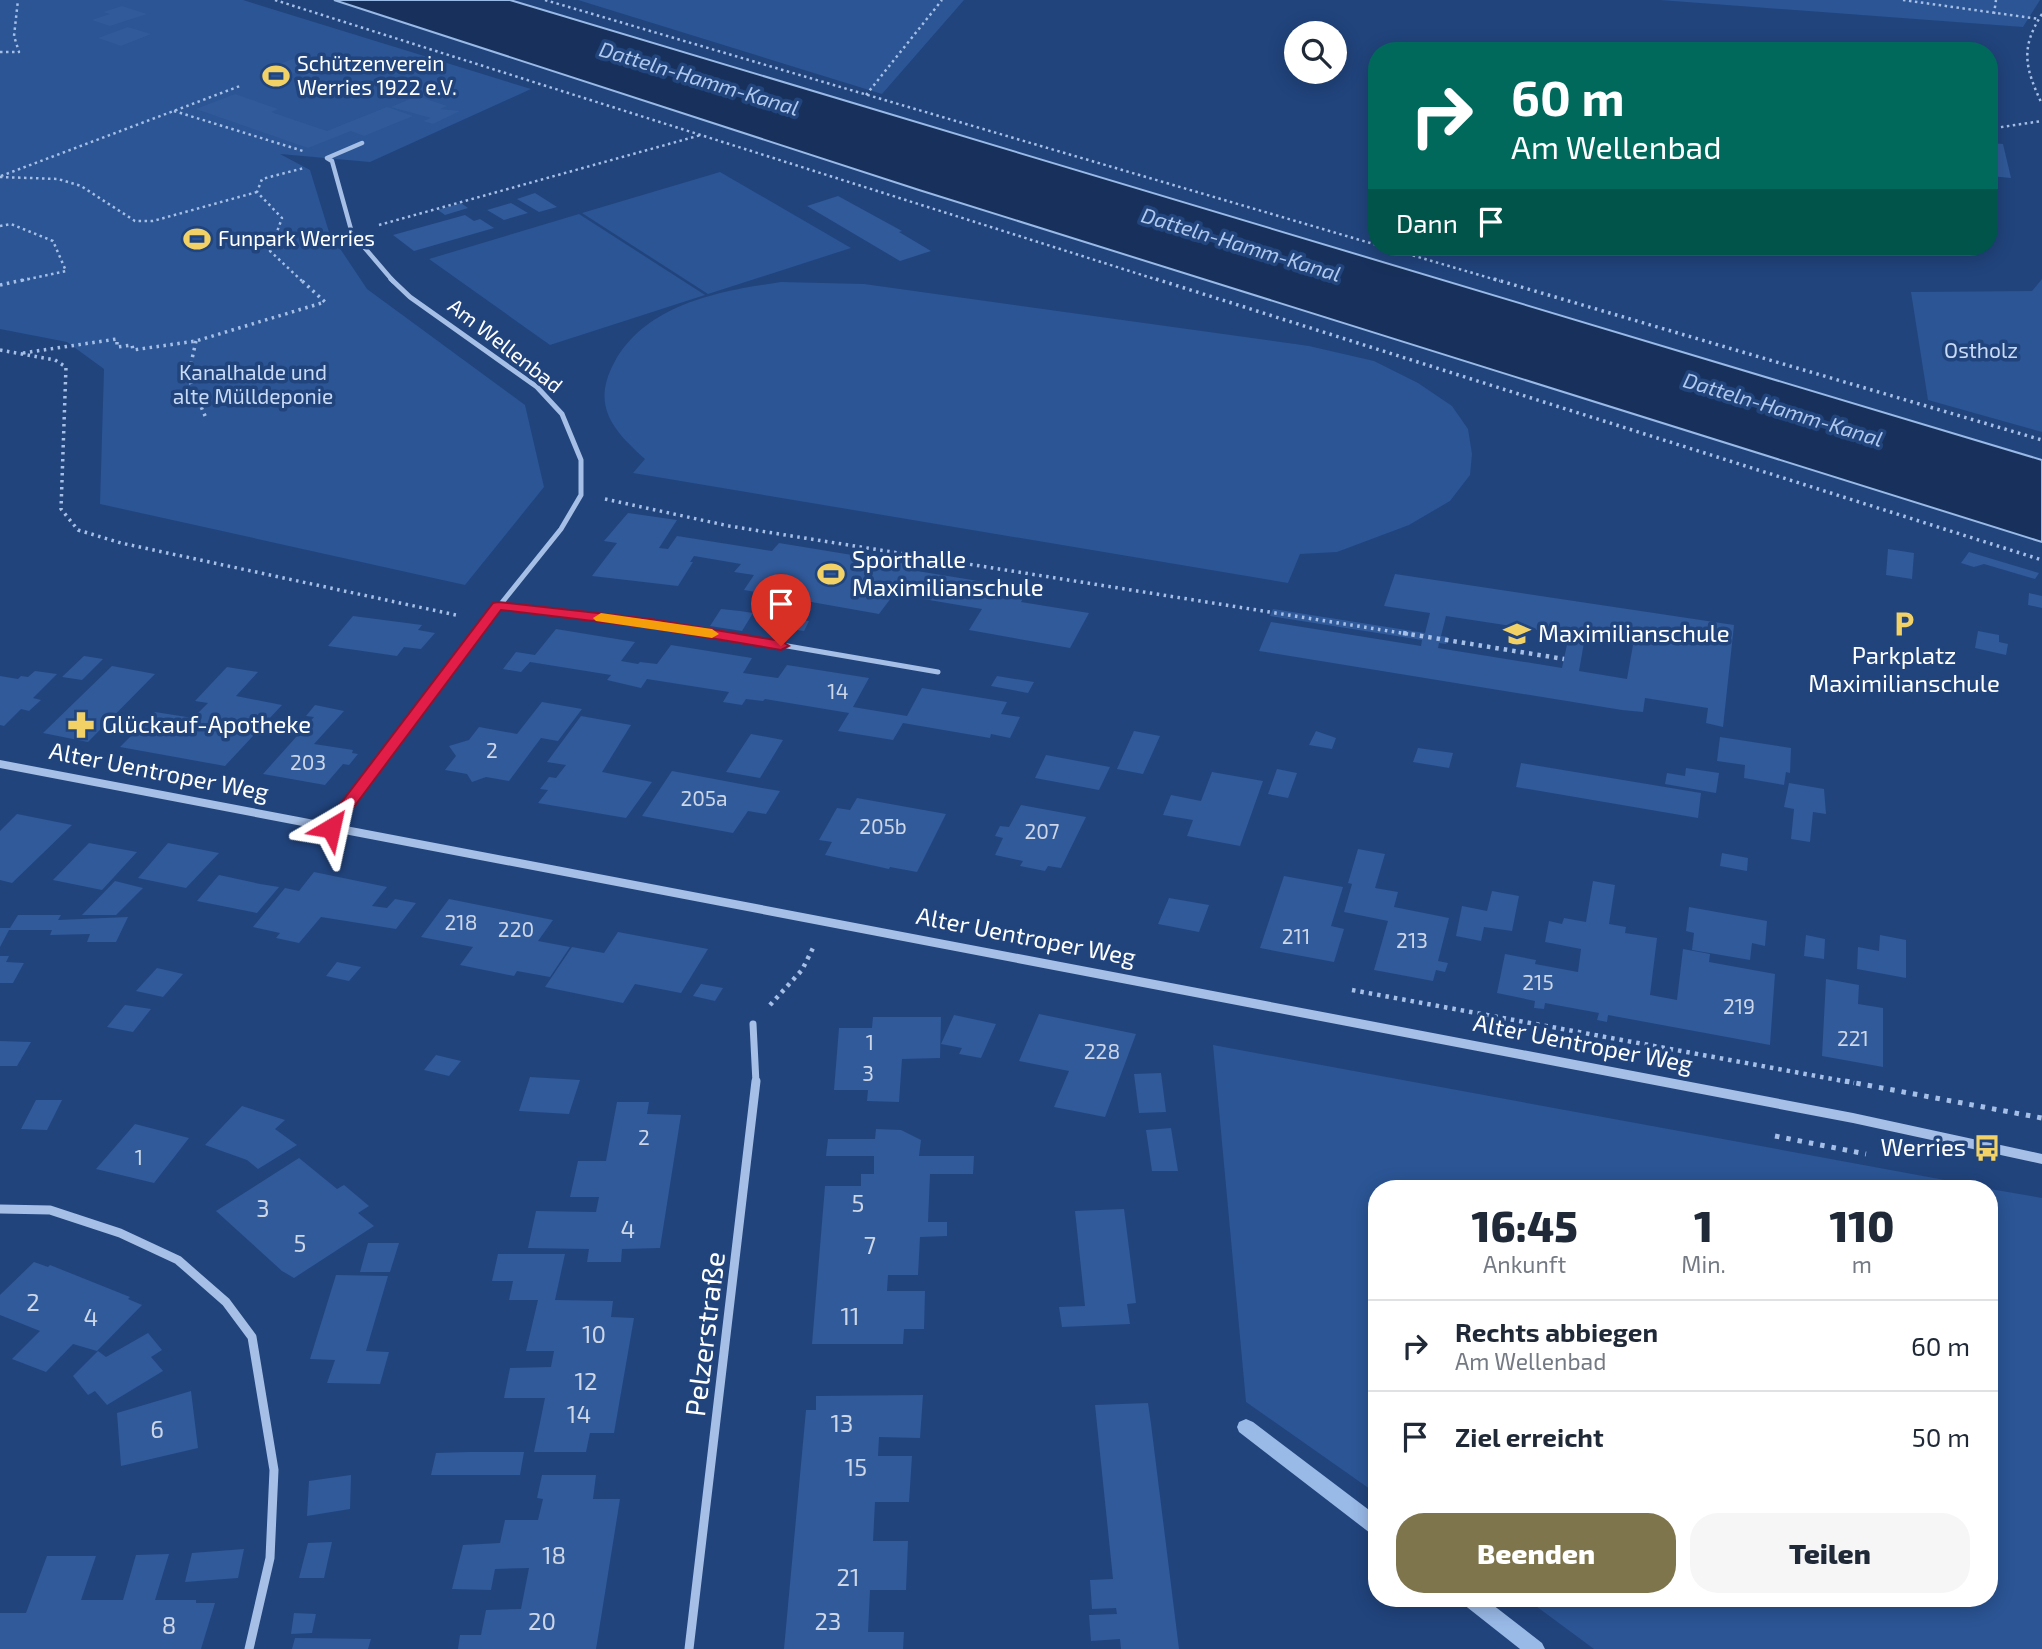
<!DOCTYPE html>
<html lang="de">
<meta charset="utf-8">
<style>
:root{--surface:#fff;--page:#f6f6f7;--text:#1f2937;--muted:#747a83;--line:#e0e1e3;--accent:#7e754d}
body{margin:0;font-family:"Exo 2",sans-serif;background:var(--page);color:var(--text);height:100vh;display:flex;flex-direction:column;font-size:26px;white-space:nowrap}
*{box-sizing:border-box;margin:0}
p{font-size:23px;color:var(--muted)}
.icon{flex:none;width:38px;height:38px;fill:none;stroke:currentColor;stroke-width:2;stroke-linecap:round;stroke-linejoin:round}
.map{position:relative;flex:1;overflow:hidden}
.panel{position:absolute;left:1368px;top:1180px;width:630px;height:427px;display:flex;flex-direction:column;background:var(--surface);border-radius:28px;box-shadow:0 4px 18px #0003}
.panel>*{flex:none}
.hud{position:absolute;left:1368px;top:42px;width:630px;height:214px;border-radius:28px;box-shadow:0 4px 18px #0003;background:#00695c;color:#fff;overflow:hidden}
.controls{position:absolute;left:1284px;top:21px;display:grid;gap:14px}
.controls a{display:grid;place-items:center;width:63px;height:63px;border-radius:50%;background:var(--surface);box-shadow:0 4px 18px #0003;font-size:35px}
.pin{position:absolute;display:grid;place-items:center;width:60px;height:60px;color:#fff;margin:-72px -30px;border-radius:50% 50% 50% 0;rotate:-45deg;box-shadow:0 0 7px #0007}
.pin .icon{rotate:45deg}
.me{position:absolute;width:77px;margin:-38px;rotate:36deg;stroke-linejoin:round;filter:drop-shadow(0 0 5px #0008)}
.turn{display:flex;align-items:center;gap:24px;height:147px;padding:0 28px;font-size:32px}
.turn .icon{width:91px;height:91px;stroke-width:2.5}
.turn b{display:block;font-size:49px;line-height:60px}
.then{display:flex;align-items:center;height:66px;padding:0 28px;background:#0003;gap:14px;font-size:26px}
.eta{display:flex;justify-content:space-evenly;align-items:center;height:119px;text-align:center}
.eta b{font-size:42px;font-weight:800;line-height:49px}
.cta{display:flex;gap:14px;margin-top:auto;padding:14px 28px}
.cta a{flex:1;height:80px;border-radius:28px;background:var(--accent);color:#fff;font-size:28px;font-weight:800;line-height:80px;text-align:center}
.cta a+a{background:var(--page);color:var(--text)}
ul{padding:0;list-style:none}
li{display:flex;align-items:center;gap:21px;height:91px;padding:0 28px;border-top:2px solid var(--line)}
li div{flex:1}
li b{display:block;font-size:26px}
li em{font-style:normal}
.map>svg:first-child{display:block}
.green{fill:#2b5595}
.water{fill:#17315c;stroke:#99b9e7;stroke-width:2}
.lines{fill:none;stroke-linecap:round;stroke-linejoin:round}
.stream{fill:#99b9e7;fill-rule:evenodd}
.building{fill:#315a9a;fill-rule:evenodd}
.path-far3{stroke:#a5bfe6;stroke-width:2.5;stroke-dasharray:2.5 3.5;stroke-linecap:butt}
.path-far2{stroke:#a5bfe6;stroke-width:3.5;stroke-dasharray:2.5 4.5;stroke-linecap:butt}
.path-far1{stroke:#a5bfe6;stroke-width:4.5;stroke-dasharray:3.5 5;stroke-linecap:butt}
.path{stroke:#a5bfe6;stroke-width:5;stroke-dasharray:4.5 7;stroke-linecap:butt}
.service-far1{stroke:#a5bfe6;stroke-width:4.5}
.service{stroke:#a5bfe6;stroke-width:5}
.minor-far3{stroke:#a5bfe6;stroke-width:4.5}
.minor-far2{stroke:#a5bfe6;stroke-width:5}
.minor-far1{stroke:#a5bfe6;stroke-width:7}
.minor{stroke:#a5bfe6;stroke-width:9}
.tertiary{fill:#a5bfe6;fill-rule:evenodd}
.route{fill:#e11d48;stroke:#92132f;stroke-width:2}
.slow{fill:#f59e0b}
.labels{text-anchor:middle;stroke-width:7;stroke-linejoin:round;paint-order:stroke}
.far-poi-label{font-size:21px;fill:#fff;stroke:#21447d;text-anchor:start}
.far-water-label{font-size:21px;font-style:italic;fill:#b0c9ee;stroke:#21447d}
.far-street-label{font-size:21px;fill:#fff;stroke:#21447d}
.far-park-label{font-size:21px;fill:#c8daf5;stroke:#21447d}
.number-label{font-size:21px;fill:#ccd6e6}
.poi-label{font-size:24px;fill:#fff;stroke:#21447d;text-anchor:start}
.street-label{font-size:24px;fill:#fff;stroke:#21447d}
.near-number-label{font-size:24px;fill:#ccd6e6}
.near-street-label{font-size:28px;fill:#fff;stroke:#21447d}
</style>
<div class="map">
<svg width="2042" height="1649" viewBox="0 0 2042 1649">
<rect width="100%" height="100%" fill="#21447d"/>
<path class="green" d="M0,0H243L531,89L370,162L280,154L310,170L329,232L367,289L525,405L544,487L465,585L100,504L104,369L67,342L0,329Z
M578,0H964L882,94Z
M1660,0H2040L2023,27Z
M720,172L851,248L708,294L582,213Z
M579,214L705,295L550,345L429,259Z
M2042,279V432L1928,400L1911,292L2032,291Z
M781,282L864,284L1309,346L1374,361L1418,383L1452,406L1468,429L1472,454L1470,475L1450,501L1409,525L1337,552L1300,554L1288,583L633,473L645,459C613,430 591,406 614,363C646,304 719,291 781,282Z
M1213,1045L1988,1188H1377V1494L1246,1402Z
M1990,1189L2042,1198V1649H1594L1525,1598H1990Z"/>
<path class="water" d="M334,0H510L2042,460V542L919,190Z"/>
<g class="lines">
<path class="stream" d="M1246,1419L1253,1422L1377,1516V1535L1370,1533L1239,1432L1237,1427L1239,1422Z
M1460,1598H1484L1542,1643L1545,1649H1520L1463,1604Z"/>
</g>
<path class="building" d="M122,6L147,14L110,26L92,20L110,14L103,12Z
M128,27L151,34L121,46L98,38Z
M298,57L332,70L308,78L274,66Z
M235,94L278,109L271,112L327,131L387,107L413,116L364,136L351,131L308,148L196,109Z
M417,96L447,106L440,109L460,111L433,124L423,121L431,118L391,107Z
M1990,143L2003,144L2011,178L1990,176Z
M535,193L557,207L539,212L517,199Z
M838,196L902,231L899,232L931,251L900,261L807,206Z
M461,203L468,208L445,215L438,210Z
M511,203L528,213L504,220L487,210Z
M465,215L474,221L480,219L494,228L414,251L393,235Z
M628,513L677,520L659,548L668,549L677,536L772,551L779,543L913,565L911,570L1028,589L1021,602L1089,613L1070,648L969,630L982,609L894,594L879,614L744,590L754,575L734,572L741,564L694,556L690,562H693L678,586L592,576L617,543L604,541Z
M1888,549L1914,553L1912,579L1886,575Z
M1969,552L2039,573L2035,579L1984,564L1974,567L1961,563Z
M1395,574L1734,625L1723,727L1706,723L1708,708L1645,698L1643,712L1622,710L1259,651L1271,622L1421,646L1422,640L1270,616L1273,609L1425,633L1430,613L1384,606ZM1446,616L1569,635L1562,668L1438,648L1439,643L1446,644L1448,637L1441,636ZM1585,637L1633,645L1627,679L1579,671Z
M2029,593L2042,596V608L2028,605Z
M721,609L740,611L753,613L742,631L710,626Z
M353,616L422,625L418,630L435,633L421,649L404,647L397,656L328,646Z
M786,618L809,621L804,631L781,628Z
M556,629L635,642L621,661L638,664L640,662L657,664L671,645L752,658L743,673L778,678L787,665L869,678L853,707L907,716L922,688L1007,702L1001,714L1020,717L1010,738L991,734L990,738L903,723L893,740L838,731L849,713L765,699L763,701L746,699L742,705L723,702L729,692L647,679L641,688L607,680L611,675L530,662L521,672L503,669L516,652L535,655Z
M1978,631L1999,635V642L2008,644L2006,655L1975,648Z
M84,656L103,659L82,680L62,677Z
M112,666L155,674L88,742L43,733Z
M227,667L258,672L236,696L282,705L225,766L120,747L155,712L193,718L208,703L195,701Z
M35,671L57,674L33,698L41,700L29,711L21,709L4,726L0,725V676L18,679L21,676L28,677Z
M997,676L1034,682L1028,693L991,686Z
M542,702L582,709L558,741L541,738L509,781L486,777L472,782L467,774L445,770L456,756L449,746L469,740L479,727L517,734Z
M315,705L344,711L314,744L353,750L352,753L358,754L349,765L343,764L325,785L263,774L314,717L306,716Z
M581,716L631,725L602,772L652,782L626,818L538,803L548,790L540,789L549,777L556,778L566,765L547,762Z
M1134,731L1160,736L1143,774L1117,769Z
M1316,731L1336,738L1332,749L1309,745Z
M751,734L783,740L760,778L726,772Z
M1720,737L1791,748L1790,773L1786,772L1784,785L1744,778L1745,765L1717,761Z
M1418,748L1453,753L1449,768L1413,762Z
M1046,755L1110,767L1099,790L1035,778Z
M1521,763L1701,793L1698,818L1516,787Z
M1686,768L1719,773L1716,793L1665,784L1667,773L1685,776Z
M1277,769L1297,773L1288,798L1268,794Z
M672,771L762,788L780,791L766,814L748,811L733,833L642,816Z
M1212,772L1263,781L1240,846L1187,836L1193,820L1163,815L1171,795L1201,801Z
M1789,783L1824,789L1826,814L1813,812L1810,842L1791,839L1794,809L1784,807Z
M857,798L946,814L917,872L890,867L889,869L825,855L832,842L819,840L837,808L850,810Z
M1021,805L1086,817L1061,868L1048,866L1045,871L1020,866L1023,861L995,855L1003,838L995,836L1000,826L1009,827Z
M17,814L72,825L12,883L0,880V831Z
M89,843L137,852L102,890L53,880Z
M168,843L219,853L186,888L138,878Z
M1358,849L1385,854L1375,888L1398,892L1394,907L1449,918L1438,961L1448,963L1445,972L1436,970L1433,981L1374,970L1388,921L1344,912L1352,884L1348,883Z
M1722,853L1748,858L1747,871L1720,866Z
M314,872L387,887L372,906L387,908L395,899L416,903L396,929L321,917L299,943L276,938L280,933L253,927L285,888L299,891Z
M219,875L260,884L279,887L257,913L197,901Z
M1284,876L1343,887L1331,926L1344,929L1334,962L1260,948Z
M115,881L143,888L116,915H82Z
M1593,881L1615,885L1609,924L1626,927L1625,933L1657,938L1650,995L1677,1000L1683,949L1710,954L1709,962L1775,974L1770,1045L1608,1015L1607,1022L1597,1020L1599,1013L1545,1003L1544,1009L1534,1008L1535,1001L1497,993L1505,954L1536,960L1535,964L1578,972L1581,949L1545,942L1549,921L1562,924L1564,918L1586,922Z
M1492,891L1519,896L1512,931L1484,927L1481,941L1456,936L1462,906L1487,911Z
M1169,898L1209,905L1199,932L1158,924Z
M449,899L553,920L538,941L570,947L550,977L517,971L514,976L460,965L473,947L421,937Z
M1689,907L1767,921L1765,946L1752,943L1750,960L1692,950L1694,933L1686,931Z
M18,915H61L58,920L128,917L116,942H87L90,934L50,935L52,930H9L0,947V928H10Z
M618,932L708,949L681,993L635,984L623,1003L545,987L572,947L604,953Z
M1806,935L1825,939L1824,959L1804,956Z
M1880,935L1906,940V978L1857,969L1858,947L1879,951Z
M0,956H9L6,962L24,963L13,983H0Z
M337,962L361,967L349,981L326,976Z
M157,968L183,974L163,997L136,991Z
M1826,979L1859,985L1858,1004L1883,1008V1067L1822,1056Z
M701,984L723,988L715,1001L693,996Z
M125,1005L151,1009L133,1032L107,1027Z
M1039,1014L1136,1034L1105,1117L1054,1107L1069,1071L1019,1061Z
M954,1015L996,1024L981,1058L959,1054L962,1048L941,1044Z
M873,1017H941L940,1058L902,1059L899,1102L867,1101L868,1090H834L839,1028H872Z
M0,1041L31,1042L17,1066H0Z
M436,1055L461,1061L449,1076L424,1070Z
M1161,1073L1166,1112L1139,1113L1134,1074Z
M530,1077L580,1080L569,1114L519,1111Z
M36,1100H62L47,1130L21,1129Z
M617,1102H649L647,1114L681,1115L660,1248L622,1249L621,1262H587L589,1249L528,1248L536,1211L596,1212L599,1197H570L578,1161H606Z
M242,1106L285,1120L275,1129L297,1145L258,1169L247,1160L205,1145Z
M135,1124L189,1138L154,1183L96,1169Z
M1171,1128L1178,1171H1152L1146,1130Z
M876,1129L901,1130L921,1140L919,1156H974L973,1174H930L928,1222H947V1236L920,1237L918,1275H888L887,1291H925L924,1329H904L903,1344H812L825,1186H861V1174H874V1156H826L828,1139H875Z
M299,1158L337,1189L344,1185L369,1206L358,1213L374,1226L294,1278L282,1271L216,1211Z
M1124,1209L1136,1303L1127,1304L1130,1324L1062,1327L1059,1307L1085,1306L1075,1211Z
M368,1243H399L390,1272H360Z
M498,1254H565L555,1300L613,1301L611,1317L634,1318L614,1433H590L586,1452H534L545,1398H504L510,1368L551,1367L554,1351H526L538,1300H509L513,1281H492Z
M34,1262L48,1267L50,1265L130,1297L128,1299L142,1305L97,1351L73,1344L46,1372L12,1359L40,1331L0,1315V1295Z
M336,1275L388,1276L366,1351L389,1352L380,1384L327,1383L335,1360L310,1359Z
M148,1333L162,1350L151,1357L163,1371L107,1405L95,1391L88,1395L73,1376L98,1351L106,1357Z
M191,1391L198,1448L121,1466L117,1413Z
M923,1395L920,1438L879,1437L878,1456H912L909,1502H875L873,1541H908L906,1590H870L868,1632H904L903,1649H784L806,1410H816V1396Z
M1148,1403L1151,1424L1179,1649H1121L1120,1639L1091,1641L1089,1615L1117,1614L1116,1608L1092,1609L1090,1580L1113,1579L1095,1405Z
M470,1452H524L520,1475H431L436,1453Z
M351,1475L350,1509L307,1516L309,1481Z
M542,1475H596L593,1499H620L596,1649H458L460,1635H481L486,1610L521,1609L529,1568L495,1569L491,1590L452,1589L463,1545L500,1543L505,1520H538L543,1499L537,1498Z
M332,1542L324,1578H299L308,1543Z
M244,1549L238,1578L185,1582L192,1553Z
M169,1554L155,1600H196V1603H215L201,1649H0V1613H26L47,1556H96L81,1600H123L136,1555Z
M294,1613L316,1614L312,1633L291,1634Z
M295,1638L371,1639L368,1649H292Z"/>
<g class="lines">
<path class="path-far3" d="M275,0L1161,281
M545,0L1377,245
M1903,0L2039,19
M1994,14L1996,0
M2042,14C2020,48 2025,68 2042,104
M0,52H19L14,36L18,0
M866,95L942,0
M174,111L303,151
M1995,128L2042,121
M1,176L240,86
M0,177L58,179L81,186L135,221H153L257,192
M379,225L701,135
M0,226L11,224L53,241L66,271L19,281
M1384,247L1500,281
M302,281L270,251L282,218L257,192L262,179L304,168"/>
<path class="path-far2" d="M1156,279L2042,560
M1494,279L2042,440
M0,285L28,279
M196,341L188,377L206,418
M0,350L55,360L66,367L61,509L78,530L121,543L456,615
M23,353L117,339V347L132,345L133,350L196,341L325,302L300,279
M605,499L729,526L1414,635"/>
<path class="path-far1" d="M1403,633L1564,659
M1352,990L1854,1083
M770,1005L802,970L813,948"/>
<path class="path" d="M1845,1081L2042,1118
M1775,1136L1866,1154"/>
<path class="service-far1" d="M498,606L651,623L722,635"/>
<path class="service" d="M712,633L938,672"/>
<path class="minor-far3" d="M362,143L327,158L332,161L352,233L393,281"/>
<path class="minor-far2" d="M391,279L410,297L537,387L562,414L581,460V495L561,529L476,635"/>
<path class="minor-far1" d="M331,828L477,633
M753,1024L756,1083"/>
<path class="minor" d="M0,1209L50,1210L120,1233L178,1260L226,1302L252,1337L274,1470L270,1558L249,1649
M689,1649L756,1081"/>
<path class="tertiary" d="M0,760L1853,1113L2042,1154V1164L1853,1123L0,768Z"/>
</g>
<path class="route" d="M498,602L651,619L781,641L789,646L781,650L651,628L501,610L336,831H325L323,828L325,824L493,603Z"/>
<path class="slow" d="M601,613L712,629L719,634L712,638L596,621L593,618Z"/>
<defs>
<symbol id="stadium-bare" viewBox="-9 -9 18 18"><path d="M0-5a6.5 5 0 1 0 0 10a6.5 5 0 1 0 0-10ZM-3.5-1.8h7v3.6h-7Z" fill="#f2d267" stroke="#21447d" stroke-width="2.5" paint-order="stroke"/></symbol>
<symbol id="parking-bare" viewBox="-9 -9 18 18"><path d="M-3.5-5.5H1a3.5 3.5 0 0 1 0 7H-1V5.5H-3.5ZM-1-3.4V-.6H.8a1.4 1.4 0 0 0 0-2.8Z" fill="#f2d267" stroke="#21447d" stroke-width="2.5" paint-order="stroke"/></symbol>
<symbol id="school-bare" viewBox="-9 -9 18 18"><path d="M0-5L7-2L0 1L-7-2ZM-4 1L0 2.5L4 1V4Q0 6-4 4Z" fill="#f2d267" stroke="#21447d" stroke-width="2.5" paint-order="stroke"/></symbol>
<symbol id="pharmacy-bare" viewBox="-9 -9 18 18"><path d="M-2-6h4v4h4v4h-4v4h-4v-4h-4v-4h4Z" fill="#f2d267" stroke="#21447d" stroke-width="2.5" paint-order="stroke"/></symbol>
<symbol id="bus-bare" viewBox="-9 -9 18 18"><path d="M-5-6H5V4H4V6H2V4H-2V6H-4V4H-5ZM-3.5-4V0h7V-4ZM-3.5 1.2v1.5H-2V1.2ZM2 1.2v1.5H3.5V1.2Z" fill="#f2d267" stroke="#21447d" stroke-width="2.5" paint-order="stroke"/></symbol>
</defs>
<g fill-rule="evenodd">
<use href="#stadium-bare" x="257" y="57" width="38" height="38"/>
<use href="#stadium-bare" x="178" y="220" width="38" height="38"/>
<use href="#stadium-bare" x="812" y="555" width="38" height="38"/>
<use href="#parking-bare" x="1885" y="605" width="38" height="38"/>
<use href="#school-bare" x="1498" y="615" width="38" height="38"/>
<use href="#pharmacy-bare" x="62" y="706" width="38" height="38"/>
<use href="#bus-bare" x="1968" y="1129" width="38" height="38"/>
</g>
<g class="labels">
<g class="far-poi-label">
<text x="297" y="71">Schützenverein<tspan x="297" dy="24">Werries 1922 e.V.</tspan></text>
<text x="218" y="246">Funpark Werries</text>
</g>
<g class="far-water-label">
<text transform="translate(699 79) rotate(17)" y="7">Datteln-Hamm-Kanal</text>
<text transform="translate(1241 245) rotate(17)" y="7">Datteln-Hamm-Kanal</text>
<text transform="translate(1783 410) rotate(17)" y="7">Datteln-Hamm-Kanal</text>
</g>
<g class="far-street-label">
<text transform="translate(505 346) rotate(38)" y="7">Am Wellenbad</text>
</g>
<g class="far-park-label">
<text x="1981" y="358">Ostholz</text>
<text x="253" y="380">Kanalhalde und<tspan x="253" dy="24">alte Mülldeponie</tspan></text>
</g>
<g class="number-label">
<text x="838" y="699">14</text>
<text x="492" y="758">2</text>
<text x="308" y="770">203</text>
<text x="704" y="806">205a</text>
<text x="883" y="834">205b</text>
<text x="1042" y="839">207</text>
<text x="461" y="930">218</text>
<text x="516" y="937">220</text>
<text x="1296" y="944">211</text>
<text x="1412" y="948">213</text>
<text x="1538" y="990">215</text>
<text x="1739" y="1014">219</text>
<text x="1853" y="1046">221</text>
<text x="870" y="1050">1</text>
<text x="1102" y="1059">228</text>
<text x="868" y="1081">3</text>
<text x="644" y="1145">2</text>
<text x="139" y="1165">1</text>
</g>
<g class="poi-label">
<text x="852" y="568">Sporthalle<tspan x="852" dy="28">Maximilianschule</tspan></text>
<text x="1538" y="642">Maximilianschule</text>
<text x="1904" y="664" text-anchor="middle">Parkplatz<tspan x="1904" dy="28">Maximilianschule</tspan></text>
<text x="102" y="733">Glückauf-Apotheke</text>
<text x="1966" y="1156" text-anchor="end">Werries</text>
</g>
<g class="street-label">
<text transform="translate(159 772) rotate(11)" y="8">Alter Uentroper Weg</text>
<text transform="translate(1026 937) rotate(11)" y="8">Alter Uentroper Weg</text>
<text transform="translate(1583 1044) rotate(11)" y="8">Alter Uentroper Weg</text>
</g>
<g class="near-number-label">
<text x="858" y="1212">5</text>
<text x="263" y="1217">3</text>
<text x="628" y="1238">4</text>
<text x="300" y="1252">5</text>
<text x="870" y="1254">7</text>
<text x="33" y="1311">2</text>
<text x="850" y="1325">11</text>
<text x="91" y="1326">4</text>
<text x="594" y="1343">10</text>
<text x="586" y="1390">12</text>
<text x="579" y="1423">14</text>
<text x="842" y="1432">13</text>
<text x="157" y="1438">6</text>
<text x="856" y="1476">15</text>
<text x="554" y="1564">18</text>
<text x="848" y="1586">21</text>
<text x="542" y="1630">20</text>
<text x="828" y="1630">23</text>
<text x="169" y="1634">8</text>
</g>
<g class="near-street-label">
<text transform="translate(705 1334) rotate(-83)" y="10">Pelzerstraße</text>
</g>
</g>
</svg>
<div class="controls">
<a><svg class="icon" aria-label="search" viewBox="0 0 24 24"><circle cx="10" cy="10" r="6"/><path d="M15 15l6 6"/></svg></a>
</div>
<div class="pin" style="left:781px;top:646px;background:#d93025"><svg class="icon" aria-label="arrive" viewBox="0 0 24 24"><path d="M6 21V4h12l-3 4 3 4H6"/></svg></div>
<svg class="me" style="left:331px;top:828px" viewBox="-20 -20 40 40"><path d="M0-17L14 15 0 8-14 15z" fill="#e11d48" stroke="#fff" stroke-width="4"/></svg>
<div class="hud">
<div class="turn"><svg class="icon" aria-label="right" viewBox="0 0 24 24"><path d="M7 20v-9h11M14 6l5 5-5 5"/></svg><div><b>60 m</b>Am Wellenbad</div></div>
<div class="then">Dann<svg class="icon" aria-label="arrive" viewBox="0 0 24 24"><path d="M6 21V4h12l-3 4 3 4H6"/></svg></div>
</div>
<section class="panel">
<div class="eta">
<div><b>16:45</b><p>Ankunft</p></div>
<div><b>1</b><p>Min.</p></div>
<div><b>110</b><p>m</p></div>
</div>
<ul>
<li><svg class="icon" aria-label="right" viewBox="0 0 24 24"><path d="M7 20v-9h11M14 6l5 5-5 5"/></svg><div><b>Rechts abbiegen</b><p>Am Wellenbad</p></div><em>60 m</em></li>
<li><svg class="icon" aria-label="arrive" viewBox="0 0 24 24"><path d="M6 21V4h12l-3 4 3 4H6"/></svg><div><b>Ziel erreicht</b></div><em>50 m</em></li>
</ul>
<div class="cta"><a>Beenden</a><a>Teilen</a></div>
</section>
</div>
